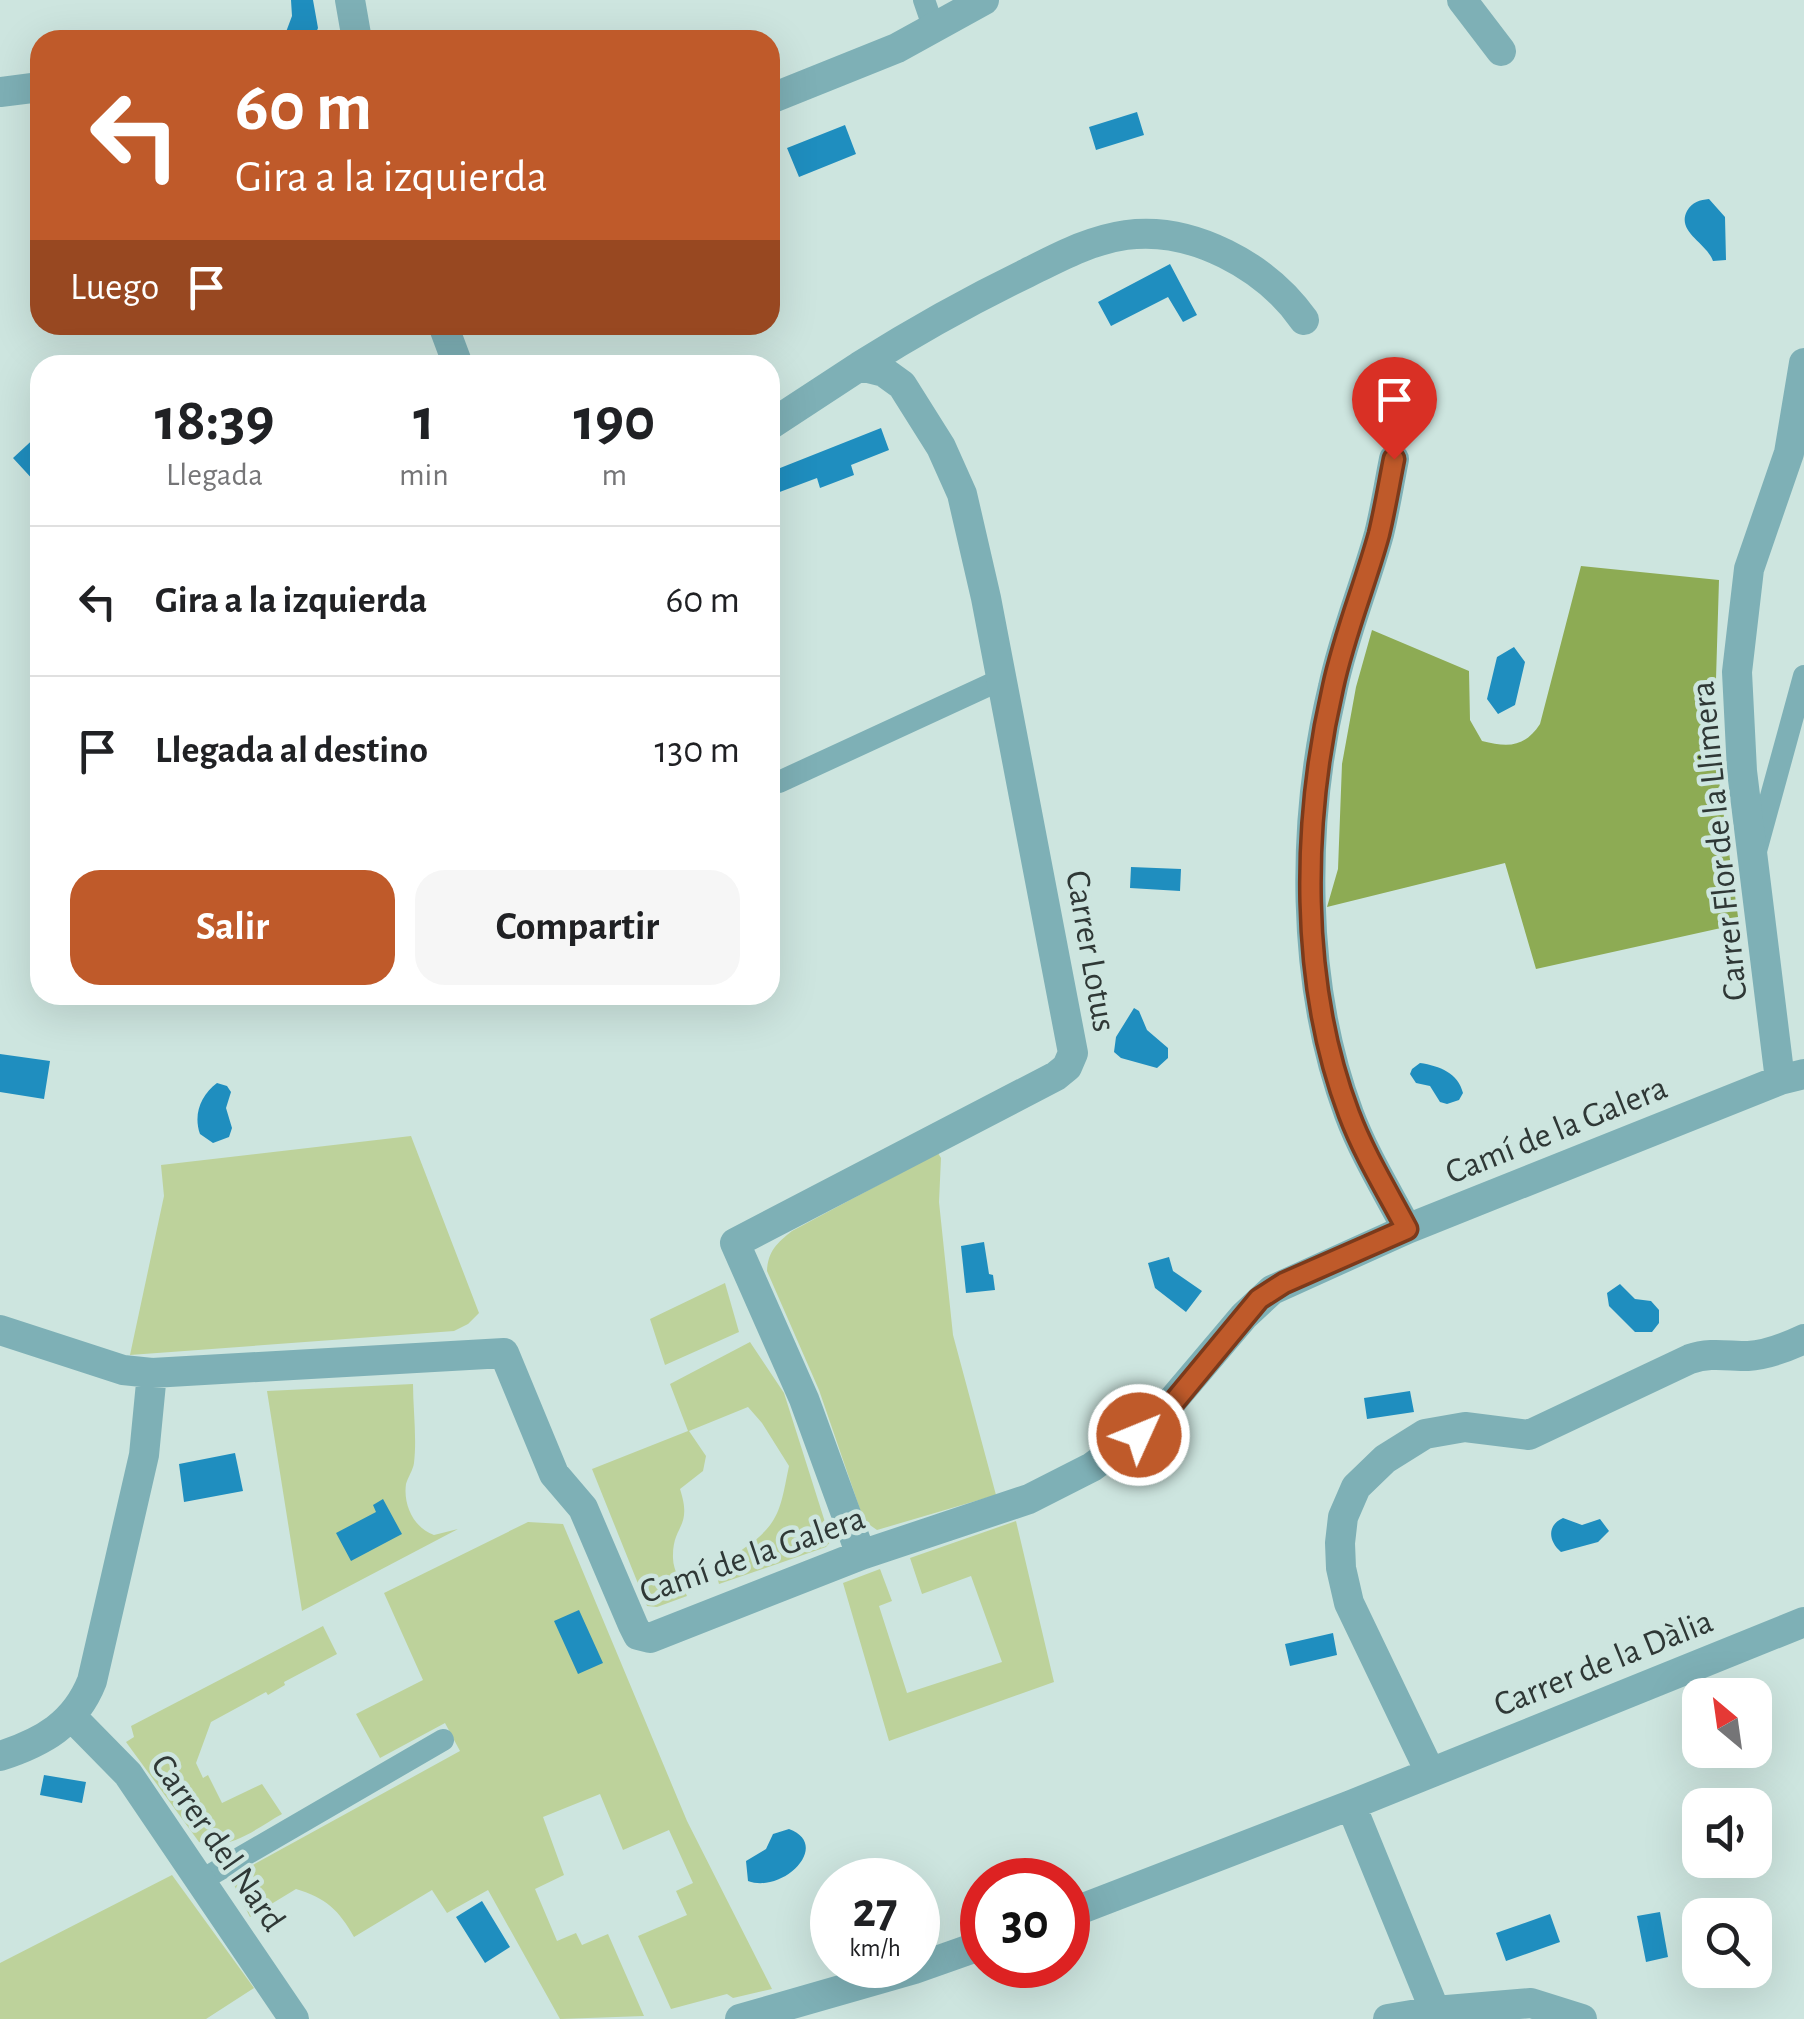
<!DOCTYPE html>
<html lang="es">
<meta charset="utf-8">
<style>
:root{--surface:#fff;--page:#f6f6f6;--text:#202124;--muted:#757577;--line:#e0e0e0;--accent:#bf5a2a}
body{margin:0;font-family:"Alegreya Sans",sans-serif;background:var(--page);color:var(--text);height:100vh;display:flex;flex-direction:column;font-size:38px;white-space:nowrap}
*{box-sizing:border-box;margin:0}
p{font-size:32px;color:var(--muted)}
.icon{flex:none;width:55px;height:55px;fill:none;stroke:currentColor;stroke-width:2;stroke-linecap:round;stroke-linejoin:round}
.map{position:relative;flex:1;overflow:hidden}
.side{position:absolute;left:30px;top:355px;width:750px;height:650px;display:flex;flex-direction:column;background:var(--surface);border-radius:30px;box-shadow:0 10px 40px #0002}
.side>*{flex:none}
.guide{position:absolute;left:30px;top:30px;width:750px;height:305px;border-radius:30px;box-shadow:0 10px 40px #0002;background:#bf5a2a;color:#fff;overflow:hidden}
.needle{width:65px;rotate:331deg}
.tools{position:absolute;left:1682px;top:1678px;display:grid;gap:20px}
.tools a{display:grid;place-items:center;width:90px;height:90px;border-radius:20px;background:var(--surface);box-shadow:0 10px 40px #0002;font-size:50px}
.speed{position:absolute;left:810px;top:1858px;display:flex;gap:20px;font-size:50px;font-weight:700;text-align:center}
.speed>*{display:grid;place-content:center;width:130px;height:130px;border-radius:50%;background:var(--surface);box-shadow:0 10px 40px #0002;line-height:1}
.speed small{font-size:25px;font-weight:400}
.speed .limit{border:15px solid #d22;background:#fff;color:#111}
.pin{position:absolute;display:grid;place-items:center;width:85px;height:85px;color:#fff;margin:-102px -42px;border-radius:50% 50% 50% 0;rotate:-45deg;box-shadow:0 0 10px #0007}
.pin .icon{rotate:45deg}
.me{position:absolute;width:110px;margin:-55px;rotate:46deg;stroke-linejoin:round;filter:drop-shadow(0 0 8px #0008)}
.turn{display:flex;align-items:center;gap:35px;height:210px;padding:0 40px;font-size:45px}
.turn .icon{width:130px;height:130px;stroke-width:2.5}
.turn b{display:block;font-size:70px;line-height:85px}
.then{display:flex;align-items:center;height:95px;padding:0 40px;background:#0003;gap:20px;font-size:38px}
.eta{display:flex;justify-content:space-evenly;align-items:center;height:170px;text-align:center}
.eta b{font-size:60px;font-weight:700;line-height:70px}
.primary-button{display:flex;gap:20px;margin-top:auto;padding:20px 40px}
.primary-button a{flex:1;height:115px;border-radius:30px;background:var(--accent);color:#fff;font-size:40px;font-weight:700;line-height:115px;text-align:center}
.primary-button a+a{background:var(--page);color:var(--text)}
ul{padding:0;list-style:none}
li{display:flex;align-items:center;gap:30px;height:150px;padding:0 40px;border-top:2px solid var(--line)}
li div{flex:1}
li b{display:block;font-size:38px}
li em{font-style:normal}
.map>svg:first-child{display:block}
.green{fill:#bdd29b}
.forest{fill:#8dab54}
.water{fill:#1f8ebf}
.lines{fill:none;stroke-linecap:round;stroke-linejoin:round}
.lane{stroke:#7eb0b6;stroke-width:22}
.street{stroke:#7eb0b6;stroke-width:30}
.route-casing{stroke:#7c3a1b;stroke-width:25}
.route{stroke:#bf5a2a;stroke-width:18}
.labels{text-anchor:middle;stroke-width:9;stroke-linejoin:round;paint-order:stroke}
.street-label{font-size:35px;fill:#2f3836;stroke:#cde5df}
</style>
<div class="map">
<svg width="1804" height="2019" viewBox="0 0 1804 2019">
<rect width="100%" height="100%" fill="#cde5df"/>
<path class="green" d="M411,1136L479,1313L468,1324L454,1331L130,1355L164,1196L161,1165Z
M938,1153L941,1158L939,1202L953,1335L996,1495L877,1530L864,1521L819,1390L767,1271C768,1251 777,1243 792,1231Z
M725,1283L739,1332L665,1365L650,1319Z
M750,1342L784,1393L831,1541L826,1547L719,1584L714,1566C728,1562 735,1555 747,1546C781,1523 781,1504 789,1466L762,1423L748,1407L689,1431L706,1456L703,1471L680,1489C693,1529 672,1524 673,1558C673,1570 682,1585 687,1596L657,1607L647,1606L592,1469L688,1431L670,1384Z
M413,1384C413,1409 417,1438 414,1463C413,1470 408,1477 406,1484C403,1505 414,1528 434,1535L458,1529L302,1611L267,1391Z
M1016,1521L1054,1682L889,1741L843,1583L880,1569L892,1601L879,1606L907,1693L1002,1662L971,1576L922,1594L910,1558Z
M528,1522L563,1524L687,1821L772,1989L733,1998L727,1994L671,2009L638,1936L687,1915L676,1891L693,1883L669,1830L623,1850L600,1794L543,1817L564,1875L535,1889L557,1941L576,1933L582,1945L608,1934L644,2016L560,2019L488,1890L447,1913L432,1890L354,1937C339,1910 326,1898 296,1889L250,1917L232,1881L240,1872L460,1751L445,1723L380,1758L356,1714L423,1680L384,1593Z
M323,1626L337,1654L284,1682L285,1685L268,1695L266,1692L211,1722L196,1763L203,1778L208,1775L222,1803L262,1784L282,1814C255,1829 231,1851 199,1842L126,1742L134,1737L131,1726Z
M172,1875L254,1988L206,2019H0V1963Z"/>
<path class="forest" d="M1581,566L1719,580L1714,745L1739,924L1536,969L1505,863L1327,907L1338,869L1342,764L1356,687L1372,630L1469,671L1470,720L1482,741C1509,748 1525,747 1540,724Z"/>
<path class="water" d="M291,0H313L318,28L313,40H290L286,32L292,16Z
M1137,112L1144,135L1096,150L1089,127Z
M845,125L856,154L799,177L787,148Z
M1709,199L1725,217L1726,260L1713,261C1707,243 1676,232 1687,211C1692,202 1700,200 1709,199Z
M1170,264L1197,315L1183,322L1168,297L1111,326L1098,302Z
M881,428L889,450L851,465L854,475L820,488L817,478L777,493L770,472Z
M40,433V480L36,483L13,458Z
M1514,647L1525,662L1515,705L1498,714L1487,699L1497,657Z
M1131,867L1181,869L1180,891L1130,888Z
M1134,1008L1139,1011L1147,1030L1168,1048V1058L1157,1068L1121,1058L1114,1052L1116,1037Z
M0,1054L50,1061L44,1099L0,1092Z
M1420,1063C1440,1066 1458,1073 1463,1093L1459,1100L1447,1104L1440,1102L1430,1086L1416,1083L1410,1074L1412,1069Z
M217,1083L227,1086L231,1092L226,1108L232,1128L229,1137L213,1143L200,1134C193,1114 201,1095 217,1083Z
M984,1242L989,1274L993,1275L995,1290L966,1293L961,1246Z
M1169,1257L1173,1271L1202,1291L1186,1312L1155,1288L1148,1263Z
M1620,1284L1635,1299L1651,1301L1659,1310V1323L1652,1332H1635L1609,1306L1607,1293Z
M1410,1391L1414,1412L1367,1419L1364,1398Z
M235,1453L243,1491L184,1502L179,1464Z
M383,1499L402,1534L351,1561L336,1533L376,1512L373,1505Z
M1563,1518L1582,1525L1600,1519L1609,1531L1598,1542L1561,1552C1548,1541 1547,1525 1563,1518Z
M579,1610L603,1663L578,1674L554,1621Z
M1333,1633L1337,1655L1290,1666L1285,1644Z
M44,1775L86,1782L82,1803L40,1795Z
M789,1829C832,1845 783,1894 748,1881L746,1861L766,1849L773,1834Z
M482,1901L510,1947L485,1963L456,1917Z
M1660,1912L1668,1957L1646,1962L1637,1916Z
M1550,1914L1560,1942L1506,1961L1496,1933Z"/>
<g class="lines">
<path class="lane" d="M924,0L934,29
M779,782L1000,680
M1756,851L1804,676
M200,1881L443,1740"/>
<path class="street" d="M350,0L357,40
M1462,0L1501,51
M0,92L40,87
M770,99L897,48L984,0
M443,325L458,365
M860,366C914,332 969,301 1027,273C1059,257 1090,240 1126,235C1192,226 1266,266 1304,320
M770,425L860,366L884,372L902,385L941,447L962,494L986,598L1073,1053L1067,1067L1056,1076L735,1243L804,1399L861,1555
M1394,459C1389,484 1385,510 1379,534C1365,585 1344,635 1333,687C1301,822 1300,982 1349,1114C1364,1154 1387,1191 1407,1229
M1780,1080L1742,771L1737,672L1749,569L1789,453L1804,363
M0,1330L123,1370L152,1373L504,1353L554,1474L583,1508L633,1625L638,1635L650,1638L861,1555L1029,1499L1092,1467L1156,1420L1244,1316L1272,1290L1407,1229L1780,1080L1804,1074
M72,1717L128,1774L294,2019
M0,1756C43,1742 75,1724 92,1681L144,1455L152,1373
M1430,1772L1349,1603L1341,1568L1340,1543L1343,1517L1356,1487L1385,1459L1425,1434L1465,1427L1529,1435L1690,1359C1710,1352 1727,1356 1748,1356C1767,1355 1787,1347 1804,1339
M1351,1805L1435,2011L1531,2003L1582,2019
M1068,1914L1351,1805L1804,1622
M740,2019L914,1969L982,1945
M1388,2019L1435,2011"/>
</g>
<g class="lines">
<defs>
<path id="route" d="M1139,1435L1173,1403L1259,1299L1284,1283L1407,1229C1387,1191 1364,1154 1349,1114C1299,982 1302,822 1333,687C1344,635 1365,585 1379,534C1385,509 1389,484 1394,459"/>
</defs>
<use href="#route" class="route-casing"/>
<use href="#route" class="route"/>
</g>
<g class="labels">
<g class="street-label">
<text transform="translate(1718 841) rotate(-96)" y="12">Carrer Flor de la Llimera</text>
<text transform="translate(1092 951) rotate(80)" y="12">Carrer Lotus</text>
<text transform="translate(1556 1129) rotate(-22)" y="12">Camí de la Galera</text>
<text transform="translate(752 1554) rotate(-19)" y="12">Camí de la Galera</text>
<text transform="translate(1603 1662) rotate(-22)" y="12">Carrer de la Dàlia</text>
<text transform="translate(219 1842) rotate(55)" y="12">Carrer del Nard</text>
</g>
</g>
</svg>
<div class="tools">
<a><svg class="needle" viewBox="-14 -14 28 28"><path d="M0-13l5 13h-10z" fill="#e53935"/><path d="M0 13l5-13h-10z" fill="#757577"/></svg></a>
<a><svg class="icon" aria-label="sound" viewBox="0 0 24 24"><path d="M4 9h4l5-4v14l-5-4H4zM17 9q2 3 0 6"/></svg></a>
<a><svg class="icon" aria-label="search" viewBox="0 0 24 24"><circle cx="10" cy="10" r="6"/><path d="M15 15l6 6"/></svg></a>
</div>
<div class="speed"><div>27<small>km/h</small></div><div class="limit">30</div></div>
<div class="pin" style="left:1394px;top:459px;background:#d93025"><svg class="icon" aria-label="arrive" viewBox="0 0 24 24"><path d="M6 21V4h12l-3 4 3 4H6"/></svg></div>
<svg class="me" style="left:1139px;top:1435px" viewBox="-20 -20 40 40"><circle r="17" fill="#bf5a2a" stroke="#fff" stroke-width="3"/><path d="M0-11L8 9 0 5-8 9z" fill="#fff"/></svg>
<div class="guide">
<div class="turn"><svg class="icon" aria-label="left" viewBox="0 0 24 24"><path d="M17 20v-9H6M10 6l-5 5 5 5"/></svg><div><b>60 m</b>Gira a la izquierda</div></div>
<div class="then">Luego<svg class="icon" aria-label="arrive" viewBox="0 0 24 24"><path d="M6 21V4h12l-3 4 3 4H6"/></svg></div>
</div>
<section class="side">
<div class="eta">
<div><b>18:39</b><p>Llegada</p></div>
<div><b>1</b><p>min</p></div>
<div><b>190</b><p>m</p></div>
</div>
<ul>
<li><svg class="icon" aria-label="left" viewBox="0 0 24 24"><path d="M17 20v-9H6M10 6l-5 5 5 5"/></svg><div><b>Gira a la izquierda</b></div><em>60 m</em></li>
<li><svg class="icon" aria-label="arrive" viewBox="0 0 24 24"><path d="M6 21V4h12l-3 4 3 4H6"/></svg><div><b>Llegada al destino</b></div><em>130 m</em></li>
</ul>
<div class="primary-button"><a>Salir</a><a>Compartir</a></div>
</section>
</div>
